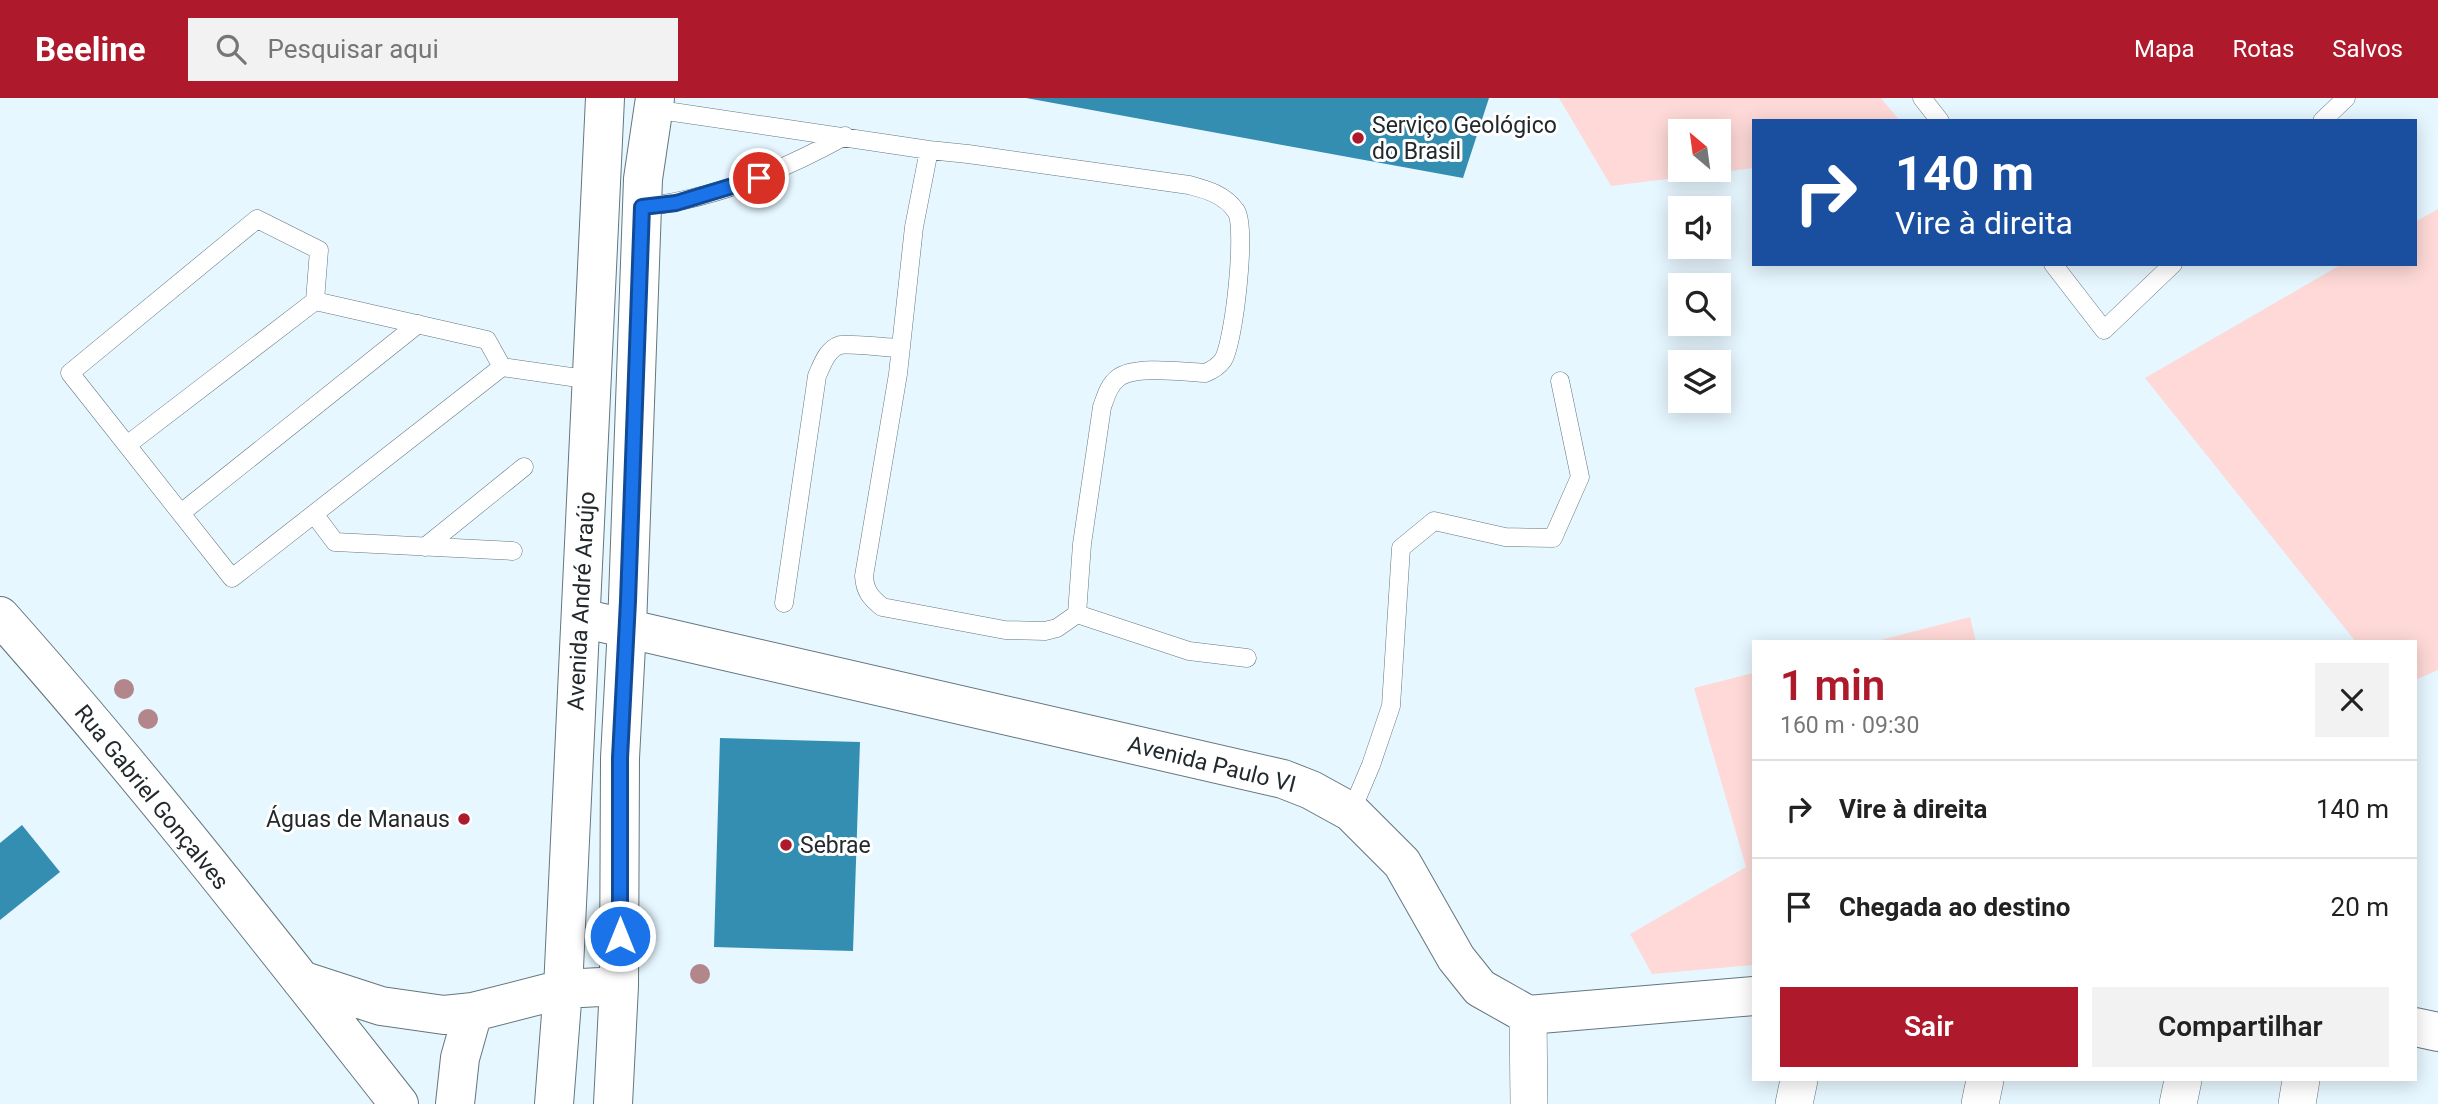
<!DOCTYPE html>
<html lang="pt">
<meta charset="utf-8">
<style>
:root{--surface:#fff;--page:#f2f2f2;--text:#222;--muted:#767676;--line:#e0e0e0;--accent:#ae1a2c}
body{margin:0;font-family:Roboto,sans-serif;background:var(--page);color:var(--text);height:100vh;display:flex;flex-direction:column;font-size:26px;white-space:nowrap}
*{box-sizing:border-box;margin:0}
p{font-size:23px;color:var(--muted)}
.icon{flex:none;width:38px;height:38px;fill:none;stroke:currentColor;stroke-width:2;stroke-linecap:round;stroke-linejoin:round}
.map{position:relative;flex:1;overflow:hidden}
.drawer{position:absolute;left:1752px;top:542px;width:665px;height:441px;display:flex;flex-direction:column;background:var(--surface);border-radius:0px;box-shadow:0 4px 18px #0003}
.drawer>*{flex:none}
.hud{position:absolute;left:1752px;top:21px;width:665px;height:147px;border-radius:0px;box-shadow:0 4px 18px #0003;background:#1a4fa0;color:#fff;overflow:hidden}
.needle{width:46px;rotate:331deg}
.tools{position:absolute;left:1668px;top:21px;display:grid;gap:14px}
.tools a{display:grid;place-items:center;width:63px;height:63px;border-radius:0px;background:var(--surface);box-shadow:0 4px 18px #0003;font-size:35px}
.pin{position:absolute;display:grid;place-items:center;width:60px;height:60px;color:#fff;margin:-30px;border:4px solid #fff;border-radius:50%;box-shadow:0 2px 7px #0007}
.me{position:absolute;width:77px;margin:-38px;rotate:0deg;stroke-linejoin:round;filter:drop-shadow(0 0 5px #0008)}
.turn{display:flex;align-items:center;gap:24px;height:147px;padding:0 28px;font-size:32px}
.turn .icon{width:91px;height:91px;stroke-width:2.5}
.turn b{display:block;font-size:49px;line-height:60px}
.round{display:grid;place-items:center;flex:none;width:74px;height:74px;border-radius:0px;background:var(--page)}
.summary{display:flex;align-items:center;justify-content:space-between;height:119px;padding:0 28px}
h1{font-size:42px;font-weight:600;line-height:52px;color:var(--accent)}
.button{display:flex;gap:14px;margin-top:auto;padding:14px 28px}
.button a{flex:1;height:80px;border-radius:0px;background:var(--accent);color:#fff;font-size:28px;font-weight:600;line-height:80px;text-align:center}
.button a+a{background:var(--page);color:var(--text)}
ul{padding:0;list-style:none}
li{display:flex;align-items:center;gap:21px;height:98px;padding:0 28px;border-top:2px solid var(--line)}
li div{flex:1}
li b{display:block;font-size:26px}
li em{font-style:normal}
header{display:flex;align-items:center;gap:42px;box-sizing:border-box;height:98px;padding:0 35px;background:var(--accent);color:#fff}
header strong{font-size:33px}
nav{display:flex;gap:38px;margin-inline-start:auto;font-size:24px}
.search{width:490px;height:63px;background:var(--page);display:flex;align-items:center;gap:18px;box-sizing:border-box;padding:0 24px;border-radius:0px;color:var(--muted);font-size:26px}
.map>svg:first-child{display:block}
.green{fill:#fed9d7;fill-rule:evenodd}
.building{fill:#348eb2}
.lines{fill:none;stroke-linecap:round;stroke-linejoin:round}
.lane-casing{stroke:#64767e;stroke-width:19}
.street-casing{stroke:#64767e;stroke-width:38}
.secondary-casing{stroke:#64767e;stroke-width:40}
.lane{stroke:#fff;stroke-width:18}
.street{stroke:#fff;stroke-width:37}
.secondary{stroke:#fff;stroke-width:38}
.tree{fill:#b3868c}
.route-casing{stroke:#114b97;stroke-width:18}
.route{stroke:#1a73e8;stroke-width:12}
.poi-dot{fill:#ae1a2c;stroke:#fff;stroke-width:2.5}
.labels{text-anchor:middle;stroke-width:6;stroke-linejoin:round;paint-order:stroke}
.poi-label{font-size:23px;fill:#22292d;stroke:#fff;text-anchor:start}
.street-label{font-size:23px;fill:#22292d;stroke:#fff}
</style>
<header>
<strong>Beeline</strong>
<div class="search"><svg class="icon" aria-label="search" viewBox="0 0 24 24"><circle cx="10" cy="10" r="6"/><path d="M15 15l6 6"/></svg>Pesquisar aqui</div>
<nav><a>Mapa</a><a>Rotas</a><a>Salvos</a></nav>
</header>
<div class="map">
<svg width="2438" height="1006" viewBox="0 0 2438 1006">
<rect width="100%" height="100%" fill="#e7f7ff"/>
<path class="green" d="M1559,0H1881L1900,23H1754L1753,70L1611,88ZM1680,33H1718V72H1680Z
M2438,111V572L2415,582V544H2356L2145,280L2342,166H2415V124Z
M1970,519L1976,544H1873Z
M1753,575V867L1652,876L1630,836L1746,769L1694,590Z"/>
<path class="building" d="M1026,0H1489L1463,80Z
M720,640L860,644L853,853L714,849Z
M22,727L60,774L0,822V745Z"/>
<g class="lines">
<defs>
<path id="lane" d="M1922,0L1940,23
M653,11L929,52L968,56L1189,87C1207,92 1224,96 1236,113C1247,129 1234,245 1223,262C1218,269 1213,272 1205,275C1184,274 1135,267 1118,280C1109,287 1106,298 1102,309L1082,446L1077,516L1057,530L1045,533L1005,532L882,509C870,499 865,493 864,478L898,276L914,129L929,52
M2322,23L2346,0
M642,109C714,101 782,73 845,38
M2053,166L2104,232L2173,166
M502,269L487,242L315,203L319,152L257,121L70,275L232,480L502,269L592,282
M127,347L315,203
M181,415L418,226
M314,416L335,444L513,453
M425,449L524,369
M784,505L817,278C822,267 827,251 840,247C849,245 889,250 901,250
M1077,516L1189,553L1247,560
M1351,714L1371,667L1391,608L1401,450L1434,423L1505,439L1553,440L1580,379L1560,283"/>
<path id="street" d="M1528,917L1529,1006
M1794,1006L1799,982
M1980,1006L1985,982
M2178,1006L2183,982
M2297,1006L2301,982"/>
<path id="secondary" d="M0,518C140,675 269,841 399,1006
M581,520L1283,681L1311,692L1351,714L1402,765L1456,860L1480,890L1528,917L1754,898
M301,882L381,908L444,917L473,914L563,891L619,888
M2415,929L2438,934
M455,1006L460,960L473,914
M554,1006L563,891L605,0
M613,1006L619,888L620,660L627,529L643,81L655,0"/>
</defs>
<use href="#lane" class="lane-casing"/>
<use href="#street" class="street-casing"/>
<use href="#secondary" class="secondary-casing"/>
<use href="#lane" class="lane"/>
<use href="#street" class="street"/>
<use href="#secondary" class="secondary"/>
</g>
<g class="tree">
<circle cx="124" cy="591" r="10"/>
<circle cx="148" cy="621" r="10"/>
<circle cx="700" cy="876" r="10"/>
</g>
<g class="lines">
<defs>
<path id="route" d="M620,838V660L628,503L642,109L676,105L759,80"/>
</defs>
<use href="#route" class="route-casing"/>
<use href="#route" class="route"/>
</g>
<g class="poi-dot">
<circle cx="1358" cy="40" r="7"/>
<circle cx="464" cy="721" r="7"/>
<circle cx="786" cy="747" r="7"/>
</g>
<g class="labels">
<g class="poi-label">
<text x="1372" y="35">Serviço Geológico<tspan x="1372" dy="26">do Brasil</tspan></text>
<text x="450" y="729" text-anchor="end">Águas de Manaus</text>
<text x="800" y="755">Sebrae</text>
</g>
<g class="street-label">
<text transform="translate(581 503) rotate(-87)" y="8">Avenida André Araújo</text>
<text transform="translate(1212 666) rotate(14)" y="8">Avenida Paulo VI</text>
<text transform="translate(152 699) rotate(51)" y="8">Rua Gabriel Gonçalves</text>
</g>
</g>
</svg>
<div class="tools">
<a><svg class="needle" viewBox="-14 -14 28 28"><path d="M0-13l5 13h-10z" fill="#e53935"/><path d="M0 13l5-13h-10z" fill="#767676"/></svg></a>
<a><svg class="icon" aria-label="sound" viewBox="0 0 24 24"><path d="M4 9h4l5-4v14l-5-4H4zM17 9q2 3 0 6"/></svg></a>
<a><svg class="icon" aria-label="search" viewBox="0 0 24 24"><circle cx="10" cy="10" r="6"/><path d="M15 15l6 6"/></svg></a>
<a><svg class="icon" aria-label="layers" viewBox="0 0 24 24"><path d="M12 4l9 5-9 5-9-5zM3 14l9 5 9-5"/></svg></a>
</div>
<div class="pin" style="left:759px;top:80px;background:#d93025"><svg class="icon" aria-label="arrive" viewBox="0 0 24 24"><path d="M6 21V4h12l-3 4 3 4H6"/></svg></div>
<svg class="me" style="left:620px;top:838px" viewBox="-20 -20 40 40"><circle r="17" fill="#1a73e8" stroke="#fff" stroke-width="3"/><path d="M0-11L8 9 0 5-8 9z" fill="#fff"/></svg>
<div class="hud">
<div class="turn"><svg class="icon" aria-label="right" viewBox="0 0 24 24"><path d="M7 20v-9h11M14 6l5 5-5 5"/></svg><div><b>140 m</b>Vire à direita</div></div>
</div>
<section class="drawer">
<div class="summary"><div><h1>1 min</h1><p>160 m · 09:30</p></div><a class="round"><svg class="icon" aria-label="close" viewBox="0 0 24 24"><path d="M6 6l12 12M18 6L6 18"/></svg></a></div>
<ul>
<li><svg class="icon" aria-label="right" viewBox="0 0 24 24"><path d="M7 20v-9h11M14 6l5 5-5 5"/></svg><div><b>Vire à direita</b></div><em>140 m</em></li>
<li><svg class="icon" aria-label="arrive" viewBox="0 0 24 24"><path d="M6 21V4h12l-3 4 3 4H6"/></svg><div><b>Chegada ao destino</b></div><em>20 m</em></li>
</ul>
<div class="button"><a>Sair</a><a>Compartilhar</a></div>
</section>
</div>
